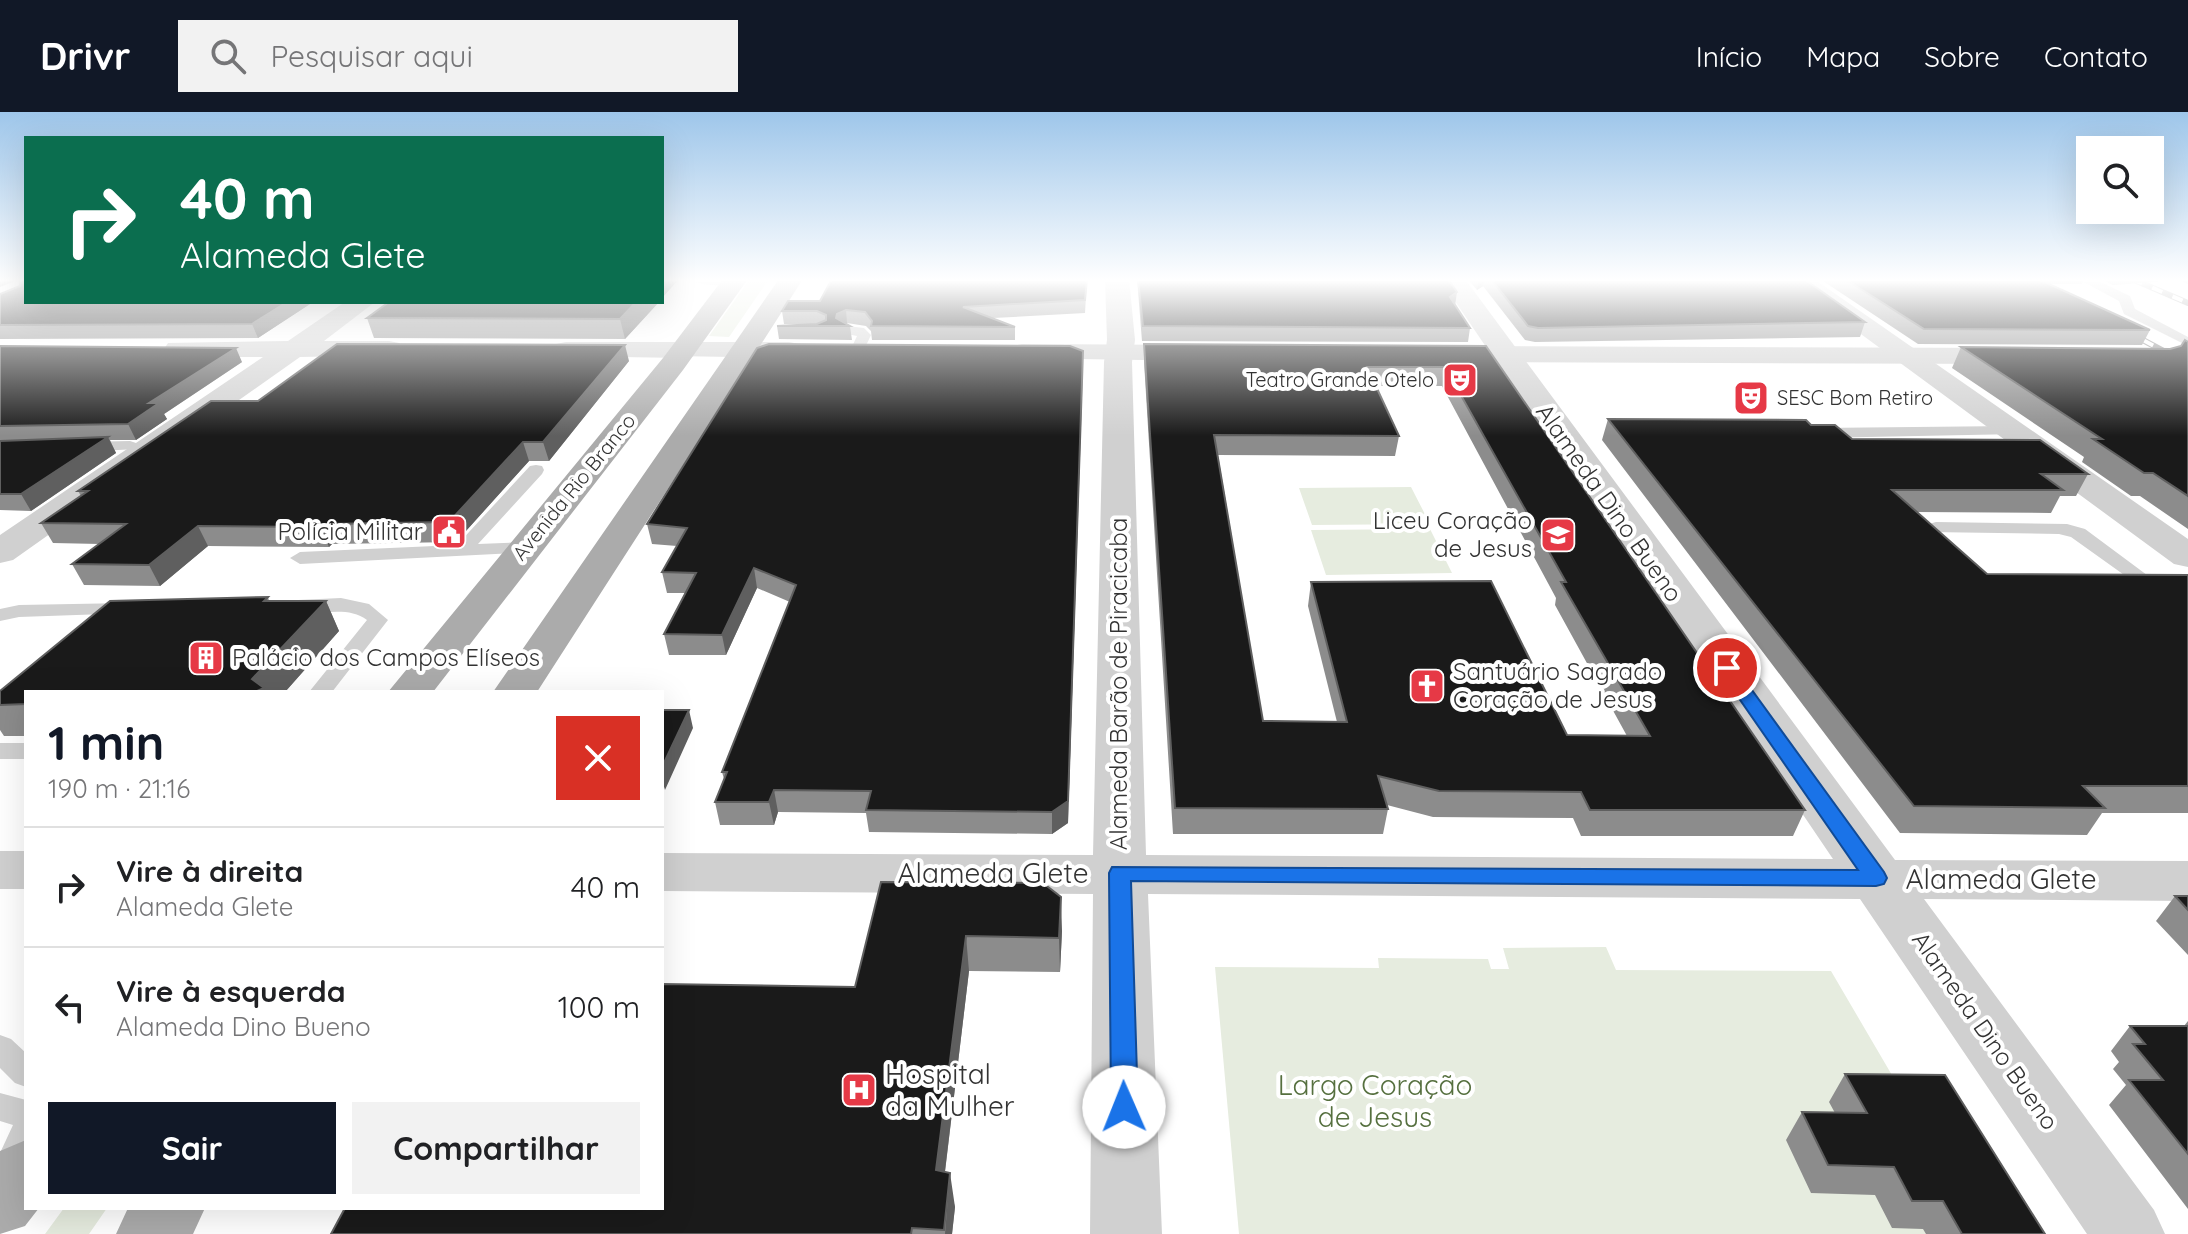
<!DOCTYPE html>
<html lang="pt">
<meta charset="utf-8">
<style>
:root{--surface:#fff;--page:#f2f2f2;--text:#202124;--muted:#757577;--line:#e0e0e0;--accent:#111827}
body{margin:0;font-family:Quicksand,sans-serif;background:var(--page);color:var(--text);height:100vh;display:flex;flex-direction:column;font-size:30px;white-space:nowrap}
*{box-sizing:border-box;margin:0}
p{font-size:26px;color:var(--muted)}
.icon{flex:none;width:44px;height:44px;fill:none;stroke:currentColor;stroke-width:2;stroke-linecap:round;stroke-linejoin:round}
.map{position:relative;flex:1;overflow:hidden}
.drawer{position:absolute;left:24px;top:578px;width:640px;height:520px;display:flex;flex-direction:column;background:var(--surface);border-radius:0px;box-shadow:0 8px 32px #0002}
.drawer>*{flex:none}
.guide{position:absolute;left:24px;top:24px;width:640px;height:168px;border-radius:0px;box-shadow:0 8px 32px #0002;background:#0b6e4f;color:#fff;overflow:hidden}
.fabs{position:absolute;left:2076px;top:24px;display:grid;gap:16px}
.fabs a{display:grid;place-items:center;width:88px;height:88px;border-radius:0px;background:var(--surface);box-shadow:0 8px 32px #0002;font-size:40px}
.pin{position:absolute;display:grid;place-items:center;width:68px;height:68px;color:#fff;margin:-34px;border:4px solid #fff;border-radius:50%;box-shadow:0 2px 8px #0007}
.me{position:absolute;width:88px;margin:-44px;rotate:359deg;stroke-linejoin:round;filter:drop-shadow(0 0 6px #0008)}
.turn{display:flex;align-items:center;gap:28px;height:168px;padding:0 24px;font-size:36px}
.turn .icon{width:104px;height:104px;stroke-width:2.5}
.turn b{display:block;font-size:56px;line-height:68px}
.round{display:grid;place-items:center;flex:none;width:84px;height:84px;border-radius:0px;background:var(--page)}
.head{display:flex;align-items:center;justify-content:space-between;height:136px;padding:0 24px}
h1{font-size:48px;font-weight:700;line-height:60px;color:var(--accent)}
.primary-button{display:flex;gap:16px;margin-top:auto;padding:16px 24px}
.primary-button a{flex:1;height:92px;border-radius:0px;background:var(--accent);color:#fff;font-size:32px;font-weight:700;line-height:92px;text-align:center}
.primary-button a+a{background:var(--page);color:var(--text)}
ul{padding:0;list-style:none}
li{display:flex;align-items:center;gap:24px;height:120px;padding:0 24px;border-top:2px solid var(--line)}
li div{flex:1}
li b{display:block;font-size:30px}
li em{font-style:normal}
header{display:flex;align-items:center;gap:48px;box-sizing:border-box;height:112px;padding:0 40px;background:var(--accent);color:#fff}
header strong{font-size:38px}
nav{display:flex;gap:44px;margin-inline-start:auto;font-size:28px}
.search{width:560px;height:72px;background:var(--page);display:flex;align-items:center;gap:20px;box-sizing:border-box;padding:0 28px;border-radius:0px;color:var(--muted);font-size:30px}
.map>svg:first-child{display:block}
.green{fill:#e6ecdf}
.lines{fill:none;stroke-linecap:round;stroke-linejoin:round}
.service{fill:#d0d0d0;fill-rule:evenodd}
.minor{fill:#d0d0d0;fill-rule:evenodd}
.tertiary{fill:#d0d0d0;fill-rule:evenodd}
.primary{fill:#ababab;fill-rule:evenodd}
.rail-casing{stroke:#888;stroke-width:6}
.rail{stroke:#fff;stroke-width:4;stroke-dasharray:11;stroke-linecap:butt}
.wall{fill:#8c8c8c;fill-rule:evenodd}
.shaded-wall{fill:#5f5f5f}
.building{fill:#1a1a1a;stroke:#5f5f5f;stroke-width:2;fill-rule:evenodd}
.route{fill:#1a73e8;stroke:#114b97;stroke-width:2}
.labels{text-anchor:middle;stroke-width:8;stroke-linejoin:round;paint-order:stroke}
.far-poi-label{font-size:20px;fill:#333;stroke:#fff;text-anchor:end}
.far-street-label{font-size:20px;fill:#333;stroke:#fff}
.street-label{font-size:24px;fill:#333;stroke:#fff}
.poi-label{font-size:24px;fill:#333;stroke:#fff;text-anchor:end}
.near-street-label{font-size:28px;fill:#333;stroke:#fff}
.near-poi-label{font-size:28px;fill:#333;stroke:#fff;text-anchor:start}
.near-park-label{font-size:28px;fill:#56703f;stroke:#fff}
</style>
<header>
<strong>Drivr</strong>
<div class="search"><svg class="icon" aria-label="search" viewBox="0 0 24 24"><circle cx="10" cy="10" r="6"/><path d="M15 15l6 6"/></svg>Pesquisar aqui</div>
<nav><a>Início</a><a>Mapa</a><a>Sobre</a><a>Contato</a></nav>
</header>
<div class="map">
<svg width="2188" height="1122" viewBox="0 0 2188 1122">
<rect width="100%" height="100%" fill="#fff"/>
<path class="green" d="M750,167H769L729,225L709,224Z
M1411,375L1430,412L1312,413L1299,376Z
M1430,417L1452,461L1326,463L1311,418Z
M1606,835L1616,858L1831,859L1985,1122H1239L1215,855L1379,856L1378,846L1488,847L1491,857H1509L1503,836Z
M64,1096H107L89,1122H45Z"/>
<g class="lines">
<path class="service" d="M689,167H740L741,169C731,176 700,174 689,167Z
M2078,167H2094L2130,184L2135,197L2188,225V234L2124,202L2119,189Z
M847,214L864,216L871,223L862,242L850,239L857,224L842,221L840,218Z
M2012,314L2020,319L2018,322L1817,326L1809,321L1817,316Z
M130,329L136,331V337L83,340L75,335L83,330Z
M536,353L542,354L544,358L542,362L478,432L525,430L534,436L532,440L300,452L290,446L300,440L457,433L530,354Z
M1936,410L2067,412L2085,417L2151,466L2141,472L2134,470L2071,425L2059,422L1929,420L1927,416L1929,412Z
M341,486L369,492L388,508L332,580H309L367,508C343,489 303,511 288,494L298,488Z
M127,491L134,493L137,497L134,501L19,505L0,509V497L19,493Z
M0,631H26V647H0Z
M0,923L11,927L26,941V975L15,971L0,956Z
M0,981L26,988V1059L12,1090L0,1095V1041L13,1013L0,1009Z"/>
<path class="minor" d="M1105,167H1129L1135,228L1132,250L1146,743L1833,747L1440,167H1465L1895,748L2188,749V789L1924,787L2154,1098L2165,1122H2087L1860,787L1148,782L1162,1122H1090L1093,782L662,779V741L1093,743L1104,250L1107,228Z
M1786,167H1814L2188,427V455L2174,452Z
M345,190H375L324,229H389L399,231L403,237L399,243L300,245L13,448L0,451V423L263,245H178L168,243L164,237L168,231L288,229Z
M566,230H684L694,232L698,238L694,244L684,246L556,244L552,238L556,232Z
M0,739H26V777H0Z"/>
<path class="tertiary" d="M684,230H789L799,232L803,238L799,244L789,246L674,244L670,238L674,232Z
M1022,232L1205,233L1215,235L1219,241L1215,247L1205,249L1012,246L1008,240L1012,234Z
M1434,234L2017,236L2027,238L2031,244L2027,250L2017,252L1434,250L1424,248L1420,242L1424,236Z"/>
<path class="primary" d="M723,167H748L683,258L433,580H388L663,246Z
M779,167H803L537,580H493Z
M26,1028V1096H39L25,1114L0,1122V1039Z
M128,1096H205L193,1122H116Z"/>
<defs>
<path id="rail" d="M2132,167L2188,191
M2124,218L2188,252"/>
</defs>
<use href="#rail" class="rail-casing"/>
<use href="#rail" class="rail"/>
</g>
<path class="wall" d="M1087,167L1085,201L993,206L1015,215V228H872L871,219L866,214L847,211L846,212L850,214L852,228L779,227L777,214L818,212H784L782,199Z
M1137,167H1448L1455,193L1470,216L1468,230L1142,229Z
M1468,167H1804L1865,210L1860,225L1535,230L1525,228L1483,174L1477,178Z
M1820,167H2084L2082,172H2049L2150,218L2142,233L1918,232Z
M2101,167H2188V172L2179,168L2113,173Z
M0,182L313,190L258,226L0,227Z
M659,190L625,227L374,226L367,206Z
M2188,230V417L2140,384H2131L2082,350L2084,345L1952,256L1961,235L2170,237L2181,234Z
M1144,232L1486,234L1805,698L1793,724H1581L1573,706L1433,705L1387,693L1388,697L1383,722H1173L1144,250ZM1376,274H1442L1556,486L1555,493L1627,624L1567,623L1311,470L1308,494L1337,610L1263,609L1218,343L1395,344L1399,324Z
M0,234L242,250L164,302L167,307L136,328H110L116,341L31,399L0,398Z
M629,249L549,349H529L456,430L332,432L329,435L208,434L160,474L84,473L72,452L100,432L53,431L41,411L81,384L78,379L258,289Z
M1083,255L1068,711L1052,722L869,720L866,701L778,700L774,713H720L715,690L724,667L722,660L790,490L757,476L726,543H669L664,522L685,481H667L662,460L677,434L652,432L647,412Z
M1608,307L1811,313L1852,327L2088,362L2076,384H2060L2051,401L1917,400L1987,462L2188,463V701H2102L2087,723L1900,721L1602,328Z
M268,485L269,489H326L339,519L285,580H26V624H4L0,618V579Z
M881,770L1062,819L1060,860L969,859L945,1060L955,1095L952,1122H331L855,875Z
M2175,784H2188V843L2156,809Z
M2188,909V1097L2109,993L2126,973L2113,957L2119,950L2111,939L2130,914H2184Z
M1845,962L2045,1122H1926L1923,1117L1892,1116L1875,1083L1811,1081L1786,1028L1802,1000L1835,1001L1829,990Z"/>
<path class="shaded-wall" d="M0,167H20L0,175Z
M662,167H679L662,186Z
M1479,167H1484L1483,174L1477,178Z
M1457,180L1455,194L1450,185Z
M287,190H313L258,226L252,212Z
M636,190H659L625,227L620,207Z
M846,198L847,211L841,214L836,206L837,202Z
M625,233L629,249L549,349L543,330Z
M236,236L242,250L164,302L167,307L136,328L128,312L149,291Z
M1083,239L1068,711L1052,722V700Z
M108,325L116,341L31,399L21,382Z
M523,330L529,349L456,430L449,410Z
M323,412L332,432L329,435L320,415Z
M198,414L208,434L160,474L149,453Z
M754,456L757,476L726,543L722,523Z
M326,489L339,519L285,580H255L252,567Z
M689,598L693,616L665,678L662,668V655Z
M774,678L778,700L774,713L769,690Z
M1061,785L1062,819L1060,860L1059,826Z
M966,824L969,859L941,1092L936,1058Z
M950,1061L955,1095L952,1122H945Z"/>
<path class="building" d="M21,167H26V190H287L252,212L0,213V182L20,174Z
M832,167H1087L1085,188L963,195L1015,215L871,214L872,209L865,200L846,198L837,202L836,206L850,214H777L817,212L826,208V203L817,199H782L788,189H820Z
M1138,167H1448L1457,180L1450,185L1470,216L1143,214Z
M1491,167H1804L1865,210L1538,216L1528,214Z
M1845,167H2038L2150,218L1924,217Z
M389,190H636L620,207L367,206Z
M2185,228L2188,230V384L2153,361H2144L2093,327H2102L1961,235L2170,237L2181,234Z
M337,232L625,233L543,330H523L449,410L323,412L320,415L198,414L149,453L72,452L126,412L41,411L88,379H78L211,289H258Z
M769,232L1070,234L1083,239L1068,689L1052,700L866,698L871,679L774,678L769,690H715L727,660H722L796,473L754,456L722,523L664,522L696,461L662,460L687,416L647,412L757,236Z
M1144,232L1486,234L1805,698H1590L1581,680L1439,679L1378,664L1388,697L1175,696ZM1367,255H1445L1566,470H1561L1650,624L1567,623L1491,469L1311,470L1347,610L1263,609L1214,323L1399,324Z
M0,234L236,236L149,291H159L128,312L0,314Z
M1608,307L1806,308L1811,313H1835L1852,327L2040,328L2088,362H2041L2063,378H1892L1987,462L2188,463V674H2083L2105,696L1914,694Z
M108,325L21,382H0V329Z
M268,485L264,489H326L252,567L264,576L255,580H26V592L0,593V579L110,489Z
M662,598H689L662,655Z
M881,770L1043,771L1061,785L1059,826L966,824L936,1058L950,1061L944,1118L912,1116L911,1122H331L345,1096H662V872L855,875Z
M2175,784H2188V798Z
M2130,914H2188V1042L2129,968H2163L2133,932H2145Z
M1845,962L1945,963L2045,1122H1962L1943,1089H1912L1894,1055L1828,1053L1802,1000L1867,1001Z"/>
<linearGradient id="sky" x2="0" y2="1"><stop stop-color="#9ec6ea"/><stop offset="0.52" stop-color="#fff"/><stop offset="1" stop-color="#fff" stop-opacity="0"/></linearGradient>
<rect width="2188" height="324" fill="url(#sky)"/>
<path class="route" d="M1727,551L1733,552L1884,760L1887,766L1884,772L1876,774L1131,769L1138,995L1134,1004L1124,1007L1115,1004L1111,995L1109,761L1112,755L1858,758L1718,556Z"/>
<defs>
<symbol id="theatre-square" viewBox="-11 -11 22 22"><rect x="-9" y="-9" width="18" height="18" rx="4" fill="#e63946" stroke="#fff"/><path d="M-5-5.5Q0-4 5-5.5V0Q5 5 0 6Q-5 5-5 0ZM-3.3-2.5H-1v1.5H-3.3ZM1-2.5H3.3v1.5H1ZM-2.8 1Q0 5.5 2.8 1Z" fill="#fff"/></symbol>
<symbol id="civic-square" viewBox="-11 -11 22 22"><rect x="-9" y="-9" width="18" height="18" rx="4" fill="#e63946" stroke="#fff"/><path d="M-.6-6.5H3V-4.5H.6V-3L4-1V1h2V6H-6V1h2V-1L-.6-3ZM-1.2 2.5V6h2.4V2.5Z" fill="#fff"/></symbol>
<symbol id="school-square" viewBox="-11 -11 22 22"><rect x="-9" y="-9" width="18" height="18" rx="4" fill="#e63946" stroke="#fff"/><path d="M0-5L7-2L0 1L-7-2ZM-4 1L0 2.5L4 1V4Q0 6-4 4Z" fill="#fff"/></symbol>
<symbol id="building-square" viewBox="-11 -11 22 22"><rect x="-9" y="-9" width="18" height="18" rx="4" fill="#e63946" stroke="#fff"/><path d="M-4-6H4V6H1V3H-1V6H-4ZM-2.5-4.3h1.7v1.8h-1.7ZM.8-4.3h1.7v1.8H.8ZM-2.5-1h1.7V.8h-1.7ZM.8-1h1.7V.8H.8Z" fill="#fff"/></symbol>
<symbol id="church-square" viewBox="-11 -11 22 22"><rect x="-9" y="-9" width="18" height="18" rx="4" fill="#e63946" stroke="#fff"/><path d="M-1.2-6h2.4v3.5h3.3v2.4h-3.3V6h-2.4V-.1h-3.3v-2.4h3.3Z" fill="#fff"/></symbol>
<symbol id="hospital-square" viewBox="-11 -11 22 22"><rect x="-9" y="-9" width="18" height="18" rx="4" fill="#e63946" stroke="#fff"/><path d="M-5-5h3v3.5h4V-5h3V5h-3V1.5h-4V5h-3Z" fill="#fff"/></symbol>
</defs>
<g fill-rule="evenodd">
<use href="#theatre-square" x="1440" y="248" width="40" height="40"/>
<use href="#theatre-square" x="1731" y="266" width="40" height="40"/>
<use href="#civic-square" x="429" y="400" width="40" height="40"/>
<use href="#school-square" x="1538" y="403" width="40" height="40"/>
<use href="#building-square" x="186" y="526" width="40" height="40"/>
<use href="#church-square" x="1407" y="554" width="40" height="40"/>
<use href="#hospital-square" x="839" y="958" width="40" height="40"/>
</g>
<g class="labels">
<g class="far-poi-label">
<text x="1434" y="275">Teatro Grande Otelo</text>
<text x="1777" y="293" text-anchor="start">SESC Bom Retiro</text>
</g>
<g class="far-street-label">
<text transform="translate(574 375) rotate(-51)" y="7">Avenida Rio Branco</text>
</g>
<g class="street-label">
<text transform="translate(1609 391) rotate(55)" y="8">Alameda Dino Bueno</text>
<text transform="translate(1119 572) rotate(-90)" y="8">Alameda Barão de Piracicaba</text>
<text transform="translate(1985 919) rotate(55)" y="8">Alameda Dino Bueno</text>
</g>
<g class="poi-label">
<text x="1532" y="417">Liceu Coração<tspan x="1532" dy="28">de Jesus</tspan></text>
<text x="423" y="428">Polícia Militar</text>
<text x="232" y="554" text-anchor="start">Palácio dos Campos Elíseos</text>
<text x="1453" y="568" text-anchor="start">Santuário Sagrado<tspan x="1453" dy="28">Coração de Jesus</tspan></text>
</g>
<g class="near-street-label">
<text x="993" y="771">Alameda Glete</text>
<text x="2001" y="777">Alameda Glete</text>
</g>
<g class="near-poi-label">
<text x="885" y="972">Hospital<tspan x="885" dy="32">da Mulher</tspan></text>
</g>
<g class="near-park-label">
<text x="1375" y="983">Largo Coração<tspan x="1375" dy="32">de Jesus</tspan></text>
</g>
</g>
</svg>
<div class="fabs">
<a><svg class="icon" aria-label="search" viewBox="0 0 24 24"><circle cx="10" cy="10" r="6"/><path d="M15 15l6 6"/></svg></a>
</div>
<div class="pin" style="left:1727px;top:556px;background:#d93025"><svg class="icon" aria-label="arrive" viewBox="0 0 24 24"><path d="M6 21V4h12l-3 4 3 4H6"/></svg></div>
<svg class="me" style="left:1124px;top:995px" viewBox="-20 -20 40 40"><circle r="19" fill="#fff"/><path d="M0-13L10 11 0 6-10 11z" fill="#1a73e8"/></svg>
<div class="guide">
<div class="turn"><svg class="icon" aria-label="right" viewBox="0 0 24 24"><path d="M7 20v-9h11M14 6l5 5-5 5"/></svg><div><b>40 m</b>Alameda Glete</div></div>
</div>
<section class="drawer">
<div class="head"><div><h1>1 min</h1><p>190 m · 21:16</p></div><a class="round" style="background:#d93025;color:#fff"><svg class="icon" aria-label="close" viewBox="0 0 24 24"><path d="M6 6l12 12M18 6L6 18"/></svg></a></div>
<ul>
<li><svg class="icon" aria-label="right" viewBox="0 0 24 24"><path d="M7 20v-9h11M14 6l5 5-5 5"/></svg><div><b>Vire à direita</b><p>Alameda Glete</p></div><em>40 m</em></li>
<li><svg class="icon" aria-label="left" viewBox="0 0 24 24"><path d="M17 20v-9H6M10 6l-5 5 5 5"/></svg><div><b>Vire à esquerda</b><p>Alameda Dino Bueno</p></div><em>100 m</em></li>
</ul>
<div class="primary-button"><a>Sair</a><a>Compartilhar</a></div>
</section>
</div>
